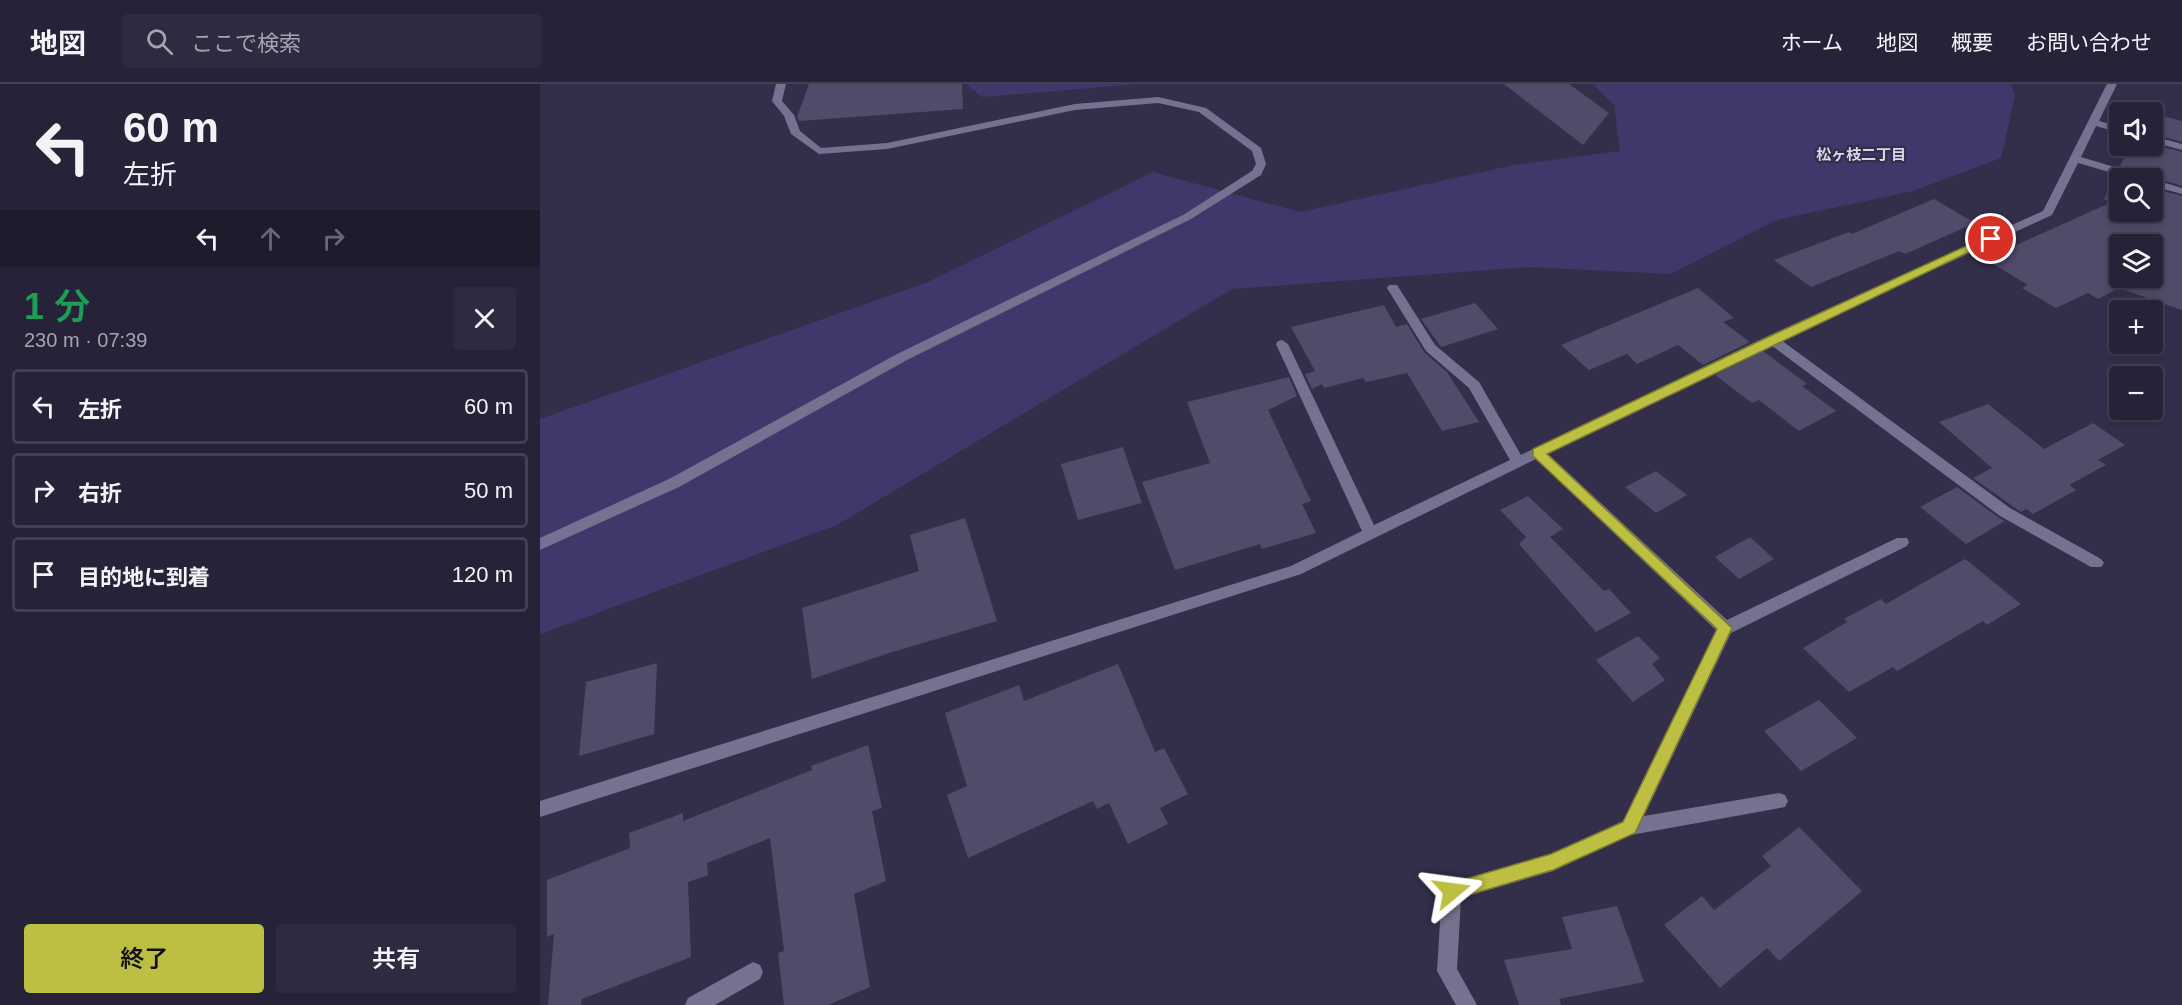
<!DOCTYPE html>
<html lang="ja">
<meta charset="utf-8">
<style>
:root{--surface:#262338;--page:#2e2b40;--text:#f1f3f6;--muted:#a4a4ae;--line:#424053;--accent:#bdbf43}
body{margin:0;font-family:Arial,"Noto Sans JP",sans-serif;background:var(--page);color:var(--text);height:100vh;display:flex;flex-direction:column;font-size:22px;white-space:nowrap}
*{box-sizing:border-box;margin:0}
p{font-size:20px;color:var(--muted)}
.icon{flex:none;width:33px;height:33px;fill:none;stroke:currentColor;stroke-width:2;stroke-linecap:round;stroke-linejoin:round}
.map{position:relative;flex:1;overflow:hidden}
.sheet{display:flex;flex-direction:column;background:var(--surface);width:540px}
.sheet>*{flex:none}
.banner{background:#262338;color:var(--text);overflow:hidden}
.fabs{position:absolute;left:1569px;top:18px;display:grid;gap:12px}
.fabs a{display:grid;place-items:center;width:54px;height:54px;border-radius:6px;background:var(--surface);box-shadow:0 3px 9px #0003,0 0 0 2px var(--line);font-size:30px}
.pin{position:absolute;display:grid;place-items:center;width:51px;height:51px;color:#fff;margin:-26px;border:3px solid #fff;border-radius:50%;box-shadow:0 2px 6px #0007}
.me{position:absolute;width:66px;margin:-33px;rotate:74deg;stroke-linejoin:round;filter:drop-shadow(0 0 4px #0008)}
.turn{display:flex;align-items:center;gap:21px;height:126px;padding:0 24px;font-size:27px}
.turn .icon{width:78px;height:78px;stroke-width:2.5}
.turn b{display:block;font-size:42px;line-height:51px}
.lanes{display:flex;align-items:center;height:57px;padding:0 24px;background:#0003;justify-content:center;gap:30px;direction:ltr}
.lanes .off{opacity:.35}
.round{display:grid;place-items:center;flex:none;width:63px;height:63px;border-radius:6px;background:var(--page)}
.head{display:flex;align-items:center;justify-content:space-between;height:102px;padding:0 24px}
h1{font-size:36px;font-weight:600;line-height:45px;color:#1e9e55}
.action{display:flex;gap:12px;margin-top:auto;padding:12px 24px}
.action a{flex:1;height:69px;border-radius:6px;background:var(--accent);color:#111;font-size:24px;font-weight:600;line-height:69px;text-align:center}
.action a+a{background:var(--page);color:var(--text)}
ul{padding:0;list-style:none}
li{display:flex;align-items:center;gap:18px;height:75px;margin:0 12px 9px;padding:0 12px;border:3px solid var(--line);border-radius:6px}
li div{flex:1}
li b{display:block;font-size:22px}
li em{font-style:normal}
header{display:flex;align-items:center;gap:36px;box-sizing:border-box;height:84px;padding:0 30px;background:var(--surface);border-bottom:2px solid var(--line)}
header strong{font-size:28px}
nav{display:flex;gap:33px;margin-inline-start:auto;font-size:21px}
.search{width:420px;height:54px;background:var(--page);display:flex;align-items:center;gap:15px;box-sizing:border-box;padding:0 21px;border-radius:6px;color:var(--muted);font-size:22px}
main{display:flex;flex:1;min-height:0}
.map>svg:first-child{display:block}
.green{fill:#41376a}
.building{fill:#4f4b69;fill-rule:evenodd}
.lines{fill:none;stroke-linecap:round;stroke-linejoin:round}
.minor{fill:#757190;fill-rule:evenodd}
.route{fill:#bdbf43;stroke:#7b7c2c;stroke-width:1.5}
.labels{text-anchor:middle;stroke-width:4.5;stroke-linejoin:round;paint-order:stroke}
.far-neighbourhood-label{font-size:15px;font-weight:bold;fill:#d8d6e8;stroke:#332f4b}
</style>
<header>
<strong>地図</strong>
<div class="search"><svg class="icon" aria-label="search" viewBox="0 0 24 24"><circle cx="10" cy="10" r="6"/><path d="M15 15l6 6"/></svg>ここで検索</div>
<nav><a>ホーム</a><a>地図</a><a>概要</a><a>お問い合わせ</a></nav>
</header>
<main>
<section class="sheet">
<div class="banner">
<div class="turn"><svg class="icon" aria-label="left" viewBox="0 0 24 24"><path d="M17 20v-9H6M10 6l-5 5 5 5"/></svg><div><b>60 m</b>左折</div></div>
<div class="lanes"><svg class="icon" aria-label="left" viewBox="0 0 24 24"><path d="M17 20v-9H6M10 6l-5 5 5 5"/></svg><svg class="icon off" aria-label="ahead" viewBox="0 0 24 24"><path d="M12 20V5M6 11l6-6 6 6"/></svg><svg class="icon off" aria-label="right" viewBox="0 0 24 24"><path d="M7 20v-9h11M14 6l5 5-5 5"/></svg></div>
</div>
<div class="head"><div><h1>1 分</h1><p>230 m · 07:39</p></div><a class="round"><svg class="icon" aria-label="close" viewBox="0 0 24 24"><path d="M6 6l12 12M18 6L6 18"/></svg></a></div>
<ul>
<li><svg class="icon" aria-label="left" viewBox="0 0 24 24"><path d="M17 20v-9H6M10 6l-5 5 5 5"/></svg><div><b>左折</b></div><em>60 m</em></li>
<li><svg class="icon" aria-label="right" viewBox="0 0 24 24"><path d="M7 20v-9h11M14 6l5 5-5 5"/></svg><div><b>右折</b></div><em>50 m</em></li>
<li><svg class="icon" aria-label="arrive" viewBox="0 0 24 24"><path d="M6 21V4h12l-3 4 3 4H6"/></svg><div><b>目的地に到着</b></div><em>120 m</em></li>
</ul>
<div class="action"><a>終了</a><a>共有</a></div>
</section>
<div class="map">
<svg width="1642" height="921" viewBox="0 0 1642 921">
<rect width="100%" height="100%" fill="#332f4b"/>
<path class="green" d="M426,0H598L442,13Z
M1053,0H1471L1475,12L1461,74L1373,107L1236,136L1131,190L988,183L692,205L297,441L0,550V335L388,198L613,88L760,128L974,81L1080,67L1074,21Z"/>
<path class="building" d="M269,0H422L423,25L259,37L257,33Z
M964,0H1029L1069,29L1043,61Z
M1612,29L1642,37V58L1612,50Z
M1612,60L1642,68V102L1613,93L1607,94L1605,90L1580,82L1590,62Z
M1575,92L1584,94H1580V128H1612V104L1642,112V226L1579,204L1558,215L1548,209L1516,224L1482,204L1488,201L1445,175L1572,118L1564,115ZM1580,160H1612V194H1580Z
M1394,115L1435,139L1365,170L1359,167L1271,203L1234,176L1309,148L1312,150Z
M1158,204L1194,234L1183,238L1210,258L1163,281L1138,261L1097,280L1087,270L1049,286L1021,261Z
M935,219L958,245L901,263L881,235Z
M844,221L856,243L867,240L884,268L907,288L939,338L902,347L867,289L826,298L823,294L784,304L782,300L772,305L765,290L775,287L751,243Z
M1223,267L1267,300L1262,302L1296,327L1259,347L1219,316L1212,319L1175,291Z
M749,293L757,312L728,326L771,417L762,420L776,449L722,465L720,460L635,486L602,398L670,379L647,318Z
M1448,320L1504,365L1553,339L1585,361L1558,376L1566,381L1529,401L1536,406L1493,430L1486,425L1481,428L1433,394L1452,384L1399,338Z
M583,363L602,419L538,436L521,380Z
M1116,387L1147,411L1116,429L1085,403Z
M1417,403L1459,434L1465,437L1426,460L1380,423Z
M988,412L1023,445L1010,453L1064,507L1069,505L1091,529L1056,548L1034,523L979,460L986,453L960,426Z
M425,434L457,537L349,569L272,595L262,524L379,487L370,451Z
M1210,453L1234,475L1199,495L1175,473Z
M1425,475L1481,520L1447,541L1443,537L1357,587L1353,583L1309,608L1263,564L1307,538L1304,535L1341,515L1346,520Z
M1098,552L1120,574L1112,580L1125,596L1093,618L1056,576Z
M117,579L114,650L39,672L46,598Z
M578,580L615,668L624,664L648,710L620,724L628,740L588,760L569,719L557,725L553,717L428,774L407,711L427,702L405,629L479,601L484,617Z
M1279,616L1317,654L1261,687L1224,647Z
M328,661L342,724L332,727L346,797L314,810L330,903L288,921H244L238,869L244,867L230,754L167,779L168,791L148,798L151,873L42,915L41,921H8L14,850L7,853V796L90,764L89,749L143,729V737L272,686L271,682Z
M1259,743L1322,807L1239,877L1227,864L1180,904L1124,841L1162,812L1174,826L1231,782L1222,772Z
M1077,822L1104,898L1019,915L1021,921H979L964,876L1032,865L1022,833Z"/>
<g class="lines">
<path class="minor" d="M236,0H246L242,17L254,31L260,47L281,64L347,59L535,20L618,13L666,24L721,64L726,80L721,91L651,135L367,276L139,403L0,466V454L129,395L357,270L643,131L712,87L716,80L712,67L659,28L618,19L535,26L347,65L279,70L251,50L244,32L232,17Z
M1567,0H1577L1559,37L1580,43V49L1556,42L1541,73L1604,92L1605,94H1590L1538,79L1512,131L1241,256L1470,424L1561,475L1564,479L1561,483H1551L1460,432L1231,261L1008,370L1187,536L1357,454H1367L1369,458L1367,462L1191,549L1104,732L1239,709L1245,711L1248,717L1245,723L1091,751L1013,787L921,814L917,885L937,921H916L897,887L902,807L905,800L1011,770L1083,737L1176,546L996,375L761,490L0,733V717L751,482L822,447L736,260L738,257L742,256L748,260L834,441L970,376L929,304L886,267L847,204L849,201H857L895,261L939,298L981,371L1228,252L1503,127Z
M1612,52L1642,60V66L1612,58Z
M1612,95L1642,104V110L1612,102Z
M213,878L220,881L223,888L220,895L175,921H145L148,914Z"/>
</g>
<path class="route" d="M1448,152L1456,155L1007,370L1192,544L1095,749L1013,786L912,816L905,813L903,807L905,801L1011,770L1083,738L1177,545L993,372V365L1228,253Z"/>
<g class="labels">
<g class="far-neighbourhood-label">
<text x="1321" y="76">松ヶ枝二丁目</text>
</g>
</g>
</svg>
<div class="fabs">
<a><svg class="icon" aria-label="sound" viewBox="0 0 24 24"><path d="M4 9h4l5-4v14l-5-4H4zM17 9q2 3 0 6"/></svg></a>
<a><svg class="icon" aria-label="search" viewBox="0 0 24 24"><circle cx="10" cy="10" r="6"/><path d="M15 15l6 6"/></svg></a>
<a><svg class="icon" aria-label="layers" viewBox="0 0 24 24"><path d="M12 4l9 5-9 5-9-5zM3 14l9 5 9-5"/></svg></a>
<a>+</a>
<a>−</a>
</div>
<div class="pin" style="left:1451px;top:155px;background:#d93025"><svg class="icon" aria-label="arrive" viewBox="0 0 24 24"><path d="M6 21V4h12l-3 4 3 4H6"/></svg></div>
<svg class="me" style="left:912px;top:807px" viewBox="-20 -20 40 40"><path d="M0-17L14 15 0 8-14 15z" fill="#bdbf43" stroke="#fff" stroke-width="4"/></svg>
</div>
</main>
